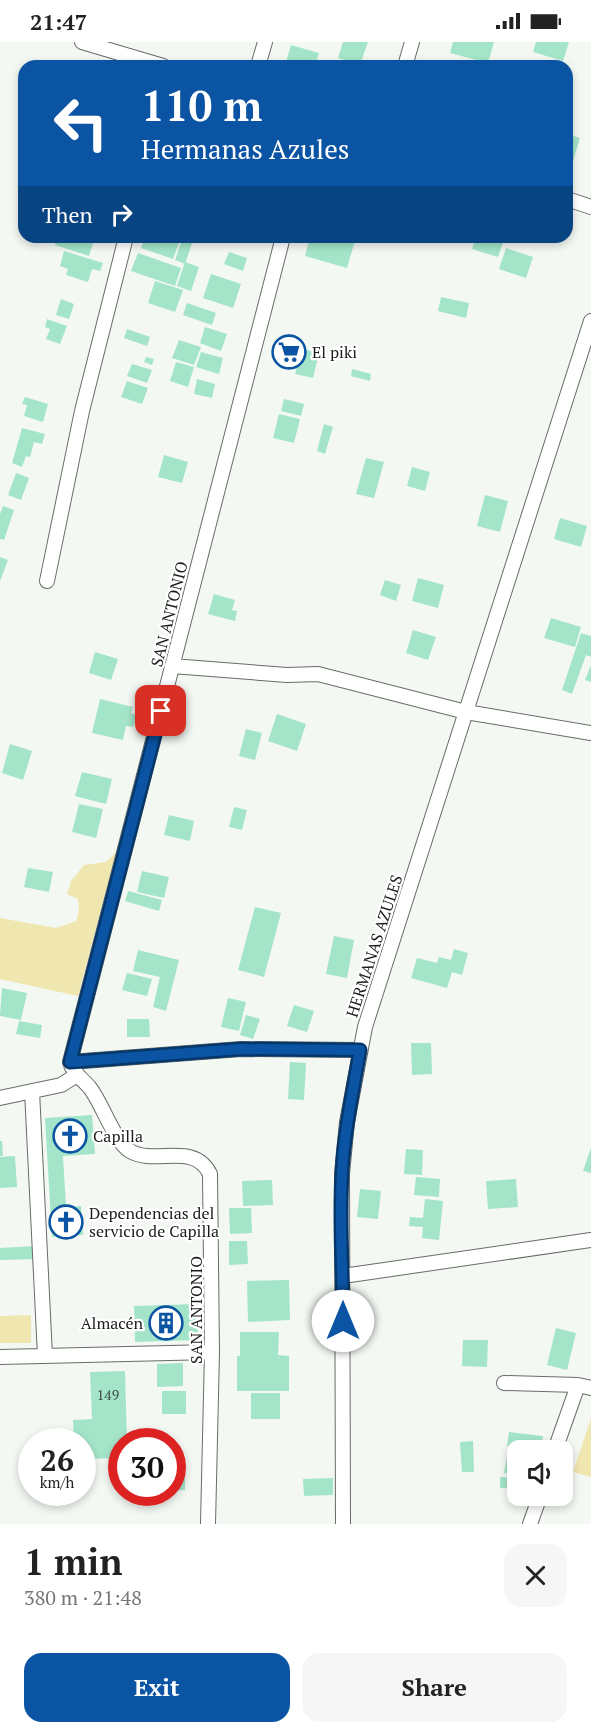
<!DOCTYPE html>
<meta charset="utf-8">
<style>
:root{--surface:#fff;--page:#f6f6f6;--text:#222;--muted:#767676;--accent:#0a54a3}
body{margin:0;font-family:"PT Serif",serif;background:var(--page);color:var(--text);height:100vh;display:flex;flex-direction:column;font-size:22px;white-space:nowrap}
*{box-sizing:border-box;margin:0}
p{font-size:20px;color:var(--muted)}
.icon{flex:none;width:33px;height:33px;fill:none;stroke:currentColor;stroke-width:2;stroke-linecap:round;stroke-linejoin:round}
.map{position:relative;height:1482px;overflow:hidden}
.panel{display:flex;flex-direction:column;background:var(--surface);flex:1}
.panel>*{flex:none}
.top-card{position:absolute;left:18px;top:18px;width:555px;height:183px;border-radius:18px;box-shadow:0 3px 9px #0003;background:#0a54a3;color:#fff;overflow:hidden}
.tools{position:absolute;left:507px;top:1398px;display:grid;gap:12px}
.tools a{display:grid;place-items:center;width:66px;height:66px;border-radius:12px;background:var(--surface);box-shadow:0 3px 9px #0003;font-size:30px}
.speed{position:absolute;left:18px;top:1386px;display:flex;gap:12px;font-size:30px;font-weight:700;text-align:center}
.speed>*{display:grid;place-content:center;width:78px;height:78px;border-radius:50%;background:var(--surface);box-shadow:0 3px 9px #0003;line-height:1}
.speed small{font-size:15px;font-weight:400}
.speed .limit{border:9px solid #d22;background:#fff;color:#111}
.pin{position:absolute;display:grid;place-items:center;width:51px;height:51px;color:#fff;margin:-26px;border-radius:12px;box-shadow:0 3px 9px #0006}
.me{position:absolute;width:66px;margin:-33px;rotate:0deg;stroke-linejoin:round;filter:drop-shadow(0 0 4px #0008)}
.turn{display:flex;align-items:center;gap:21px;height:126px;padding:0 24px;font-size:27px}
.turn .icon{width:78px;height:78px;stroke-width:2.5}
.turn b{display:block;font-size:42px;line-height:51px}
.then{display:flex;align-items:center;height:57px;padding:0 24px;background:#0003;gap:12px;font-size:22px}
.round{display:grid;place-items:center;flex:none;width:63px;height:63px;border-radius:18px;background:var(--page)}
.summary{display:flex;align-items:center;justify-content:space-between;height:102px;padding:0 24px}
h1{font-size:36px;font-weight:700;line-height:45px}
.primary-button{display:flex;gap:12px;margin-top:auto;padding:12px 24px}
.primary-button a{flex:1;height:69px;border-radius:18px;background:var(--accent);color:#fff;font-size:24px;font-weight:700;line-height:69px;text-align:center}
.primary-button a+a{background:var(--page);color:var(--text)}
.status{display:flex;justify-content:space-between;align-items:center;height:42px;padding:0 30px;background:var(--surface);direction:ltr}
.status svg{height:16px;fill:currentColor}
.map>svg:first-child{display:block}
.green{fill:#f0e7b0}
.building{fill:#a4e5c9}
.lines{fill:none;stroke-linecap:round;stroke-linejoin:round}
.street-casing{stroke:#686c67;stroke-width:16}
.street{stroke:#fff;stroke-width:14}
.route-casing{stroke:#06376a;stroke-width:15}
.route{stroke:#0a54a3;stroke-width:10}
.labels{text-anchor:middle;stroke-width:4.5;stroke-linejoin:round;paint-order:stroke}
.number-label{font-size:14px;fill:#3d4f46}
.poi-label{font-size:16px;fill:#1b1d1b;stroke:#fff;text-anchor:start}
.street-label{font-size:16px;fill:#1b1d1b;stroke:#fff}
</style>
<div class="status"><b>21:47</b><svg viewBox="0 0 49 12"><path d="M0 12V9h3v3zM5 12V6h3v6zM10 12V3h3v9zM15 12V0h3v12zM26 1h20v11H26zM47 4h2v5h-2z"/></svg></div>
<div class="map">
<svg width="591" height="1482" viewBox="0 0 591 1482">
<rect width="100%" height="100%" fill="#f3f8f3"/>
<path class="green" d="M116,810L78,954L0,937V876L56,886L76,879L79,869L78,857L67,852L71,839L84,823L106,820Z
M31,1273V1301H0V1274Z
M591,1376V1435L573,1430Z"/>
<path class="building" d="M343,0H368L360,23L338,16Z
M453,0H494L488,21L450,11Z
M536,0H569L563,19L533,10Z
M291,3L319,11L315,24H300L286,20Z
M567,92L580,96L573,119L567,117Z
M57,195H84L94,198L89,214L55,203Z
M145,195H171L180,198L173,217L141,206Z
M183,195H192L193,198L185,222L175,218Z
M310,195H356L347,226L305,214Z
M476,195H505L498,215L472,207Z
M506,206L533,215L526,236L499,227Z
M64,209L103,221L100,229L92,227L88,240L66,233L68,227L60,224Z
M229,210L247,216L243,229L224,222Z
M138,211L181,226L175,244L131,229Z
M185,220L199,225L191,249L177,244Z
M211,232L241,242L233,266L203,256Z
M155,239L183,248L175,270L148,261Z
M441,255L469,261L466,276L438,269Z
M61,257L74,262L69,277L56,273Z
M187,261L216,271L212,283L183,273Z
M47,277L67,284L60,302L46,297L50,287L45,285Z
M205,285L227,292L221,309L200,301Z
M127,287L150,295L147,304L124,296Z
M179,298L201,305L194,323L172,316Z
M286,303L319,311L313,336L295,332L298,319L283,315Z
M201,310L223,316L219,332L196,325Z
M146,315L154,317L152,323L144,320Z
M176,320L194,325L188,345L170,339Z
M132,322L152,328L147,341L127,334Z
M352,327L371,332L370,339L351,334Z
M197,337L215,342L212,356L194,352Z
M127,339L148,346L142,362L121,355Z
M25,355L48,362L43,380L24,374L27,363L22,362Z
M284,357L304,362L301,374L281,369Z
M279,372L300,377L294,401L273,396Z
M324,382L333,385L325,412L317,409Z
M22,386L45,392L42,402L34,400L30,415L26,414L22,425L12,421Z
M164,413L188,420L182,441L158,435Z
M366,416L384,420L374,456L356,452Z
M412,425L430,430L425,449L407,444Z
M16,431L29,436L21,458L8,453Z
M485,453L508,459L500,490L477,484Z
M3,464L14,468L4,498L0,497V472Z
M560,476L587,484L581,505L554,497Z
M0,515L8,518L0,539Z
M418,536L444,543L438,566L412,559Z
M385,538L401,543L396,559L380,553Z
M214,552L235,558L232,568L237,569L235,579L208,572Z
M551,576L581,585L575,605L544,596Z
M413,588L436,595L428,618L406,611Z
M581,591L591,594V615L586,613L572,652L562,648Z
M95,610L118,617L111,638L89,631Z
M591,623V640L585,638Z
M100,657L133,665L131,671L137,673L133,685L126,684L123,698L92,691Z
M277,672L306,682L297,709L268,699Z
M246,687L262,691L255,718L239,714Z
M10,702L32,709L23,738L2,731Z
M82,730L112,737L106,762L75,754Z
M79,762L103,767L96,796L72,790Z
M234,765L247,768L242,788L229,785Z
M169,773L194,779L190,799L164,793Z
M28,826L53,830L49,850L24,845Z
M142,829L169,835L164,856L137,850Z
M128,849L162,858L159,869L125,859Z
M255,865L281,871L264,935L238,928Z
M334,894L354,898L347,936L326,932Z
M454,907L468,911L462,933L452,930L447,946L411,936L417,916L437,921L439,915L451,918Z
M138,908L179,918L166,969L153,965L160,935L133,929Z
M127,931L152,937L147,954L122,948Z
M2,946L27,951L21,978L0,974Z
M228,956L246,960L239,989L221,985Z
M294,963L314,969L307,990L287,984Z
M246,973L260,977L253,997L240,993Z
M127,977H149L150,995H127Z
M19,979L42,983L40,996L16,992Z
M411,1001H431L432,1032L412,1033Z
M290,1020L306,1021L304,1058L288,1057Z
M92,1073L95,1112L63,1114L66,1165L81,1164L83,1193L52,1195L45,1076Z
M0,1099H2L3,1114H0Z
M591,1106V1131L583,1129Z
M406,1107L423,1108L422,1133L404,1132Z
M15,1114L17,1145L0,1146V1115Z
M416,1135L440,1137L439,1155L414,1153Z
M516,1137L518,1165L488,1167L486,1139Z
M272,1138L273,1163L243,1164L242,1139Z
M360,1147L381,1149L378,1177L357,1175Z
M425,1157L443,1159L439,1198L422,1196L423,1185L409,1184L410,1175L423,1176Z
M229,1166H251L252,1191L230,1192Z
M229,1199H247L248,1222L229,1223Z
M37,1204V1217L0,1218V1206Z
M289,1238L290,1278L248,1280L247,1239Z
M197,1262L198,1298L135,1300L134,1264Z
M556,1286L576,1291L567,1328L547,1323Z
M240,1290H279L278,1313L289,1314V1349H237V1314H240Z
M463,1298H488L487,1325L462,1324Z
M183,1321V1344L157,1345V1322Z
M125,1329L127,1400H122V1416L82,1417V1400H74L73,1378L92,1377L90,1330Z
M162,1349H186V1372H162Z
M251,1351H280V1377H251Z
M509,1390L543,1394L541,1408L507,1404Z
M473,1399L474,1430H462L460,1400Z
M508,1409L518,1411V1433L504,1431Z
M172,1429H185V1448H172Z
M500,1435L518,1436V1446H500Z
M333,1436V1453L304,1454L303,1437Z"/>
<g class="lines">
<defs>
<path id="street" d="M82,0L163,24
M258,24L265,0
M405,24L412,0
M567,157L591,165
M47,539L82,369L126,195
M172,624L287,633L318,632L466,670L591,691
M70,1020L241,1007L360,1008
M32,1049L45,1314
M0,1056L61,1043L77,1033
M343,1234L591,1198
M0,1315L212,1310
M504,1341L578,1343L591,1346
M555,1408L578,1343
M208,1482L212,1310L210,1132C194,1099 155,1124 130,1109C114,1099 102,1061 90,1046C83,1037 73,1032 70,1020L283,195
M343,1482L342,1132L347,1080L365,985L591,279
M530,1482L540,1454"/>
</defs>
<use href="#street" class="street-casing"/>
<use href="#street" class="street"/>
</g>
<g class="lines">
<defs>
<path id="route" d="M161,669L70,1020L241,1007L360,1008C353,1049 344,1090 342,1131C339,1180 343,1230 343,1279"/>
</defs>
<use href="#route" class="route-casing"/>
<use href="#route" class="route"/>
</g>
<defs>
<symbol id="supermarket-ring" viewBox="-11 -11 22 22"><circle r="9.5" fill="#fff" stroke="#0a54a3" stroke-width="1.5"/><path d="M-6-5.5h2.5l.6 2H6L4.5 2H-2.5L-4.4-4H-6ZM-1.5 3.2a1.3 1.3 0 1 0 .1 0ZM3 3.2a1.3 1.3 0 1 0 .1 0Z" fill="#0a54a3"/></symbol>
<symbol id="church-ring" viewBox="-11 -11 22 22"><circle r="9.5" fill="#fff" stroke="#0a54a3" stroke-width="1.5"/><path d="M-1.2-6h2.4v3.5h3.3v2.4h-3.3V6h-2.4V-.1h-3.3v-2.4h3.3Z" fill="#0a54a3"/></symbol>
<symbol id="building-ring" viewBox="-11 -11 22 22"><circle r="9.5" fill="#fff" stroke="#0a54a3" stroke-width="1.5"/><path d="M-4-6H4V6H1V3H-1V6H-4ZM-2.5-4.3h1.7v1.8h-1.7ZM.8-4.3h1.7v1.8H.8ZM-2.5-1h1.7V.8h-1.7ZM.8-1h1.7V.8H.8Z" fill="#0a54a3"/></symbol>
</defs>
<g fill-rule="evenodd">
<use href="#supermarket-ring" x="270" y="291" width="38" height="38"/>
<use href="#church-ring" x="51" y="1075" width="38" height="38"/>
<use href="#church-ring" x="47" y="1161" width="38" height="38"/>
<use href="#building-ring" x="147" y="1262" width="38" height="38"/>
</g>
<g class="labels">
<g class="number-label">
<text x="108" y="1358">149</text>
</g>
<g class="poi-label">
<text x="312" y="316">El piki</text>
<text x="93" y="1100">Capilla</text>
<text x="89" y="1177">Dependencias del<tspan x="89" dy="18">servicio de Capilla</tspan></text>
<text x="143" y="1287" text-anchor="end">Almacén</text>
</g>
<g class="street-label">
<text transform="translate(169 572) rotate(-76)" y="6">SAN ANTONIO</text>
<text transform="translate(374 904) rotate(-72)" y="6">HERMANAS AZULES</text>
<text transform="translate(196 1268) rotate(-90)" y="6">SAN ANTONIO</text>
</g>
</g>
</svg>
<div class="tools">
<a><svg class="icon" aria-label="sound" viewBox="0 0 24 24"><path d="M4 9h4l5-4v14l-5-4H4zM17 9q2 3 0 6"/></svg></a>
</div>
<div class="speed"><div>26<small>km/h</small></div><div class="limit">30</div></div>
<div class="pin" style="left:161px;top:669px;background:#d93025"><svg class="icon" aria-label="arrive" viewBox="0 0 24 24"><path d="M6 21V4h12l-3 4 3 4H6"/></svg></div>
<svg class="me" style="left:343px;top:1279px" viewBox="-20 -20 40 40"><circle r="19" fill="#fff"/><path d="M0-13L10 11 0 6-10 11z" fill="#0a54a3"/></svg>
<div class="top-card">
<div class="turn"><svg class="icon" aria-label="left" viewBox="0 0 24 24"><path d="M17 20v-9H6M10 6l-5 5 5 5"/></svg><div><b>110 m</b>Hermanas Azules</div></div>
<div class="then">Then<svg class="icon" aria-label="right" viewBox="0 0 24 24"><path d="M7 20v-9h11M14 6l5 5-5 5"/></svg></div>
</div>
</div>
<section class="panel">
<div class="summary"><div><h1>1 min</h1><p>380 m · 21:48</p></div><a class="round"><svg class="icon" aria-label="close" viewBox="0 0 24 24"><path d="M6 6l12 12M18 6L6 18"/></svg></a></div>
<div class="primary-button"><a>Exit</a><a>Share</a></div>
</section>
